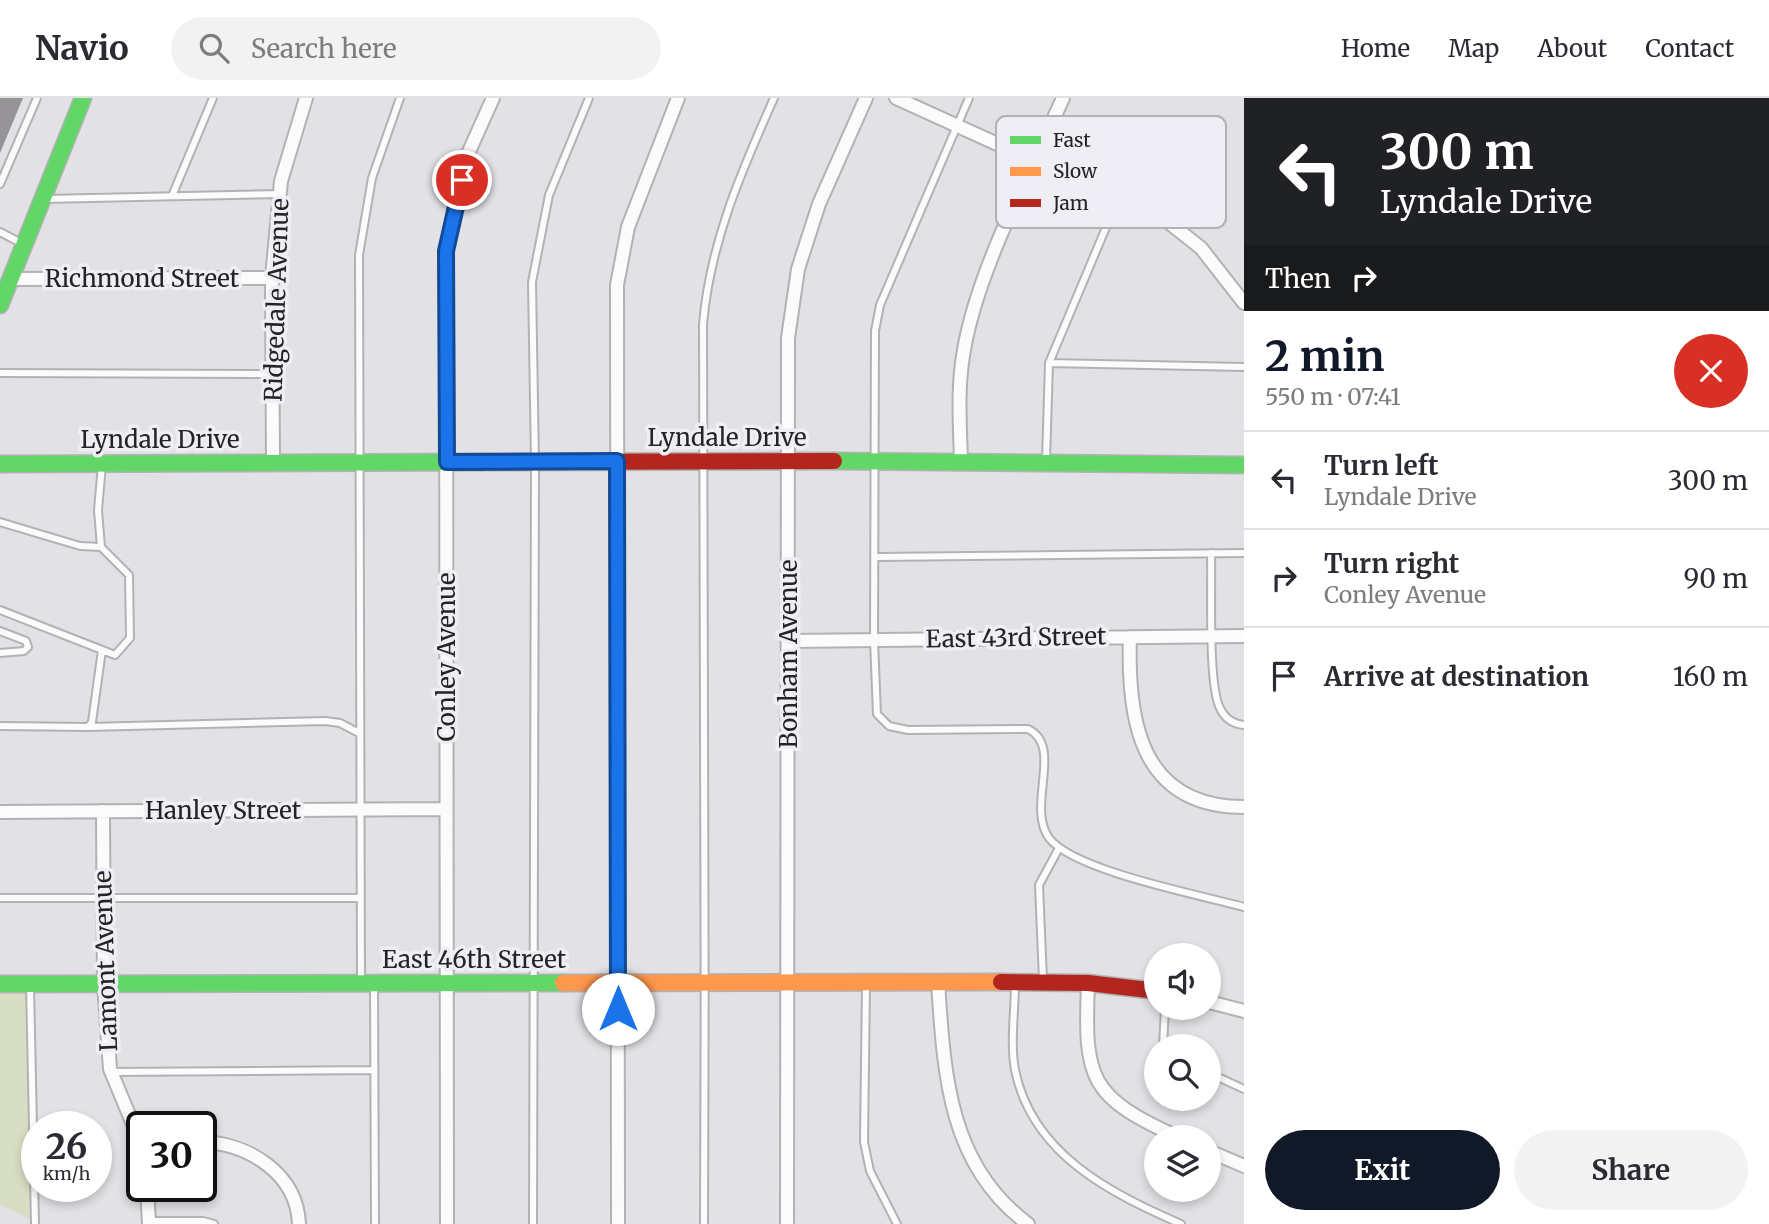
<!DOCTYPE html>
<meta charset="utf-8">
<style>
:root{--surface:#fff;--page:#f2f2f3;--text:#2b2b33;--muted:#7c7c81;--line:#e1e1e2;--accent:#111827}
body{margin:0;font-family:Merriweather,serif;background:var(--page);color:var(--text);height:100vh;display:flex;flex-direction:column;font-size:26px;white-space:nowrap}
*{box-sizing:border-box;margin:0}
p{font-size:23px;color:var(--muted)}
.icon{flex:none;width:38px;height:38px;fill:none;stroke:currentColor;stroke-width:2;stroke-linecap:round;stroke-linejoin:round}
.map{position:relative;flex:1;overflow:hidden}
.sheet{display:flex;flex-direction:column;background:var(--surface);width:525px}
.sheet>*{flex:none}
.hud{background:#202124;color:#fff;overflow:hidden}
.fabs{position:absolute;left:1144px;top:845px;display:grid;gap:14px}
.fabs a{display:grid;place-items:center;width:77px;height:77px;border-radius:50%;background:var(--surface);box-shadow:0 4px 10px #0003;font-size:35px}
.speed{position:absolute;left:21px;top:1013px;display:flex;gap:14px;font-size:35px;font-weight:700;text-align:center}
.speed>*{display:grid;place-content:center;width:91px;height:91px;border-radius:50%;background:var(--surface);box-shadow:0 4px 10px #0003;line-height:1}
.speed small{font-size:18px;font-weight:400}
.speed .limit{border:4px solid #111;border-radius:10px;background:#fff;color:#111}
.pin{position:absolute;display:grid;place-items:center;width:60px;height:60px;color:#fff;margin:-30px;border:4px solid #fff;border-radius:50%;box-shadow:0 2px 7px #0007}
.me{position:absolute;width:77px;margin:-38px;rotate:0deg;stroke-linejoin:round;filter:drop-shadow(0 0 5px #0008)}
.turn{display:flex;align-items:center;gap:24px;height:147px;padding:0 21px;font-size:32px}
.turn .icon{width:91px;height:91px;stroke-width:2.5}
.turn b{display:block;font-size:49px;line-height:60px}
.then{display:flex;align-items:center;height:66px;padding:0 21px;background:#0003;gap:14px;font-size:26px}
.round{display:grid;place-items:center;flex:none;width:74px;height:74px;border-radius:37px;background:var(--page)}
.overview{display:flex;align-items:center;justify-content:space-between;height:119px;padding:0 21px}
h1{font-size:42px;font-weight:700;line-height:52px;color:var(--accent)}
.action{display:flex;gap:14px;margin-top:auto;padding:14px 21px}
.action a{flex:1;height:80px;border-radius:42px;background:var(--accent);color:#fff;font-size:28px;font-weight:700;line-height:80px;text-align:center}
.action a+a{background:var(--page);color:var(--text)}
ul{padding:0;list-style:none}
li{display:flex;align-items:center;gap:21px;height:98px;padding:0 21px;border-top:2px solid var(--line)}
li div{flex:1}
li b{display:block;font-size:26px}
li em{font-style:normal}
header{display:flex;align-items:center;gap:42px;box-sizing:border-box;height:98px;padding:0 35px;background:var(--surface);border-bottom:2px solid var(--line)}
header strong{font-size:33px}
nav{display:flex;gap:38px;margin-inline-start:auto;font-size:24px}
.search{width:490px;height:63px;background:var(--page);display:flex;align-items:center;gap:18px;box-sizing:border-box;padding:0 24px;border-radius:38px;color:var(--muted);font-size:26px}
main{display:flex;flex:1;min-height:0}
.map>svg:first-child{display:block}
.green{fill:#d8dec3}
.building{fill:#969496}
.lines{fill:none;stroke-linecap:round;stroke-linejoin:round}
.lane-casing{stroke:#b2b2b4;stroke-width:10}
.street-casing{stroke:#b2b2b4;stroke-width:16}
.fast-casing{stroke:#b2b2b4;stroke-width:19}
.slow-casing{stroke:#b2b2b4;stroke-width:19}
.jam-casing{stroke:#b2b2b4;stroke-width:19}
.lane{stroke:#fbfbfb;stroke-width:6}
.street{stroke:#fbfbfb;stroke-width:12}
.fast{stroke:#63d668;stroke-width:16}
.slow{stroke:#ff974d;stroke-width:16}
.jam{stroke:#b3261e;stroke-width:16}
.route-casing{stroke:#114b97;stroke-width:18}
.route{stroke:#1a73e8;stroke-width:12}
.labels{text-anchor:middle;stroke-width:7;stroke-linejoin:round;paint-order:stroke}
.street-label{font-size:24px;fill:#232426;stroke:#eeeef4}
.key{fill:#eeeef4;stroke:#b1b1b6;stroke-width:2}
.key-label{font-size:19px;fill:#232426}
</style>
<header>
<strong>Navio</strong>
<div class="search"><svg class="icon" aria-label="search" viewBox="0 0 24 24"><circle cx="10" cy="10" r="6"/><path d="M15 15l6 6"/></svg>Search here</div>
<nav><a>Home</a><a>Map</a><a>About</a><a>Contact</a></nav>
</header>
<main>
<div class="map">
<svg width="1244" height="1126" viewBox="0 0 1244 1126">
<rect width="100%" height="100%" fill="#e2e2e6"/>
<path class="green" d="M0,886H29L34,1123L0,1107Z"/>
<path class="building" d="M0,0H23L0,55Z"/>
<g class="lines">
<defs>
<path id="lane" d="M969,0L880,207L875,233L874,542L877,616L889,628L908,632L1028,631C1064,648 1026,708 1049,740C1074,773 1201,797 1244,809
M0,86L37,0
M172,98L213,0
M44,101L280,96
M0,134L23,146
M1049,265L1244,269
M0,275L273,276
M1046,363L1049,265L1118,101
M0,424L80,448L101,449
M1211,455C1212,490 1208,581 1219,608C1224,620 1232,626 1244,627
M877,459L1244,455
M0,512L115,557L130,540L129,477L101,449L98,412L102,367
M0,533L26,543L28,549L24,553L0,555
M0,628L88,629L92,624L102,552
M88,629L325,623L340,625L359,635
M0,800H360
M1043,882L1039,787L1059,750
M361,883L359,157L372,80L400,0
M1015,885C1015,913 1010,945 1015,972C1032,1056 1110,1095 1181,1126
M30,886L35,1126
M374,886L375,1126
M866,887L864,1044L870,1073L897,1126
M1163,948L1165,910
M111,974L374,972
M1209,975L1244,991
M149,1123H203L214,1126
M533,1126L535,364L532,184L549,97L589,0
M704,1126C706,826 703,526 703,226C710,145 741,74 774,0"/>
<path id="street" d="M896,0L1167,123L1201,150L1244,205
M11,181L272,180
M961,364C960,327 957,289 964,252C977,174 1030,74 1063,0
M273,365L272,180L281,83L306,0
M1130,539C1127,622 1140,709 1244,709
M789,543L1244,538
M103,713L104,886L110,971L142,1048
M0,714L446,711
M938,884C944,975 948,1067 1028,1126
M1088,885C1084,982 1089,999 1180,1040
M1209,904L1244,913
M201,1044C249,1045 297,1076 299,1126
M1209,1053L1244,1068
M147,1088L149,1126
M447,1126L446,153L467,58L493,0
M618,1126L617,187L628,129L678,0
M787,1126L788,240L798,171L819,106L866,0"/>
<path id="fast" d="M0,207L83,0
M834,363L1244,367
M0,366L481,364
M0,886L563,885"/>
<path id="slow" d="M563,885L1001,884"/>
<path id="jam" d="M481,364L834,363
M1001,884L1088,885L1157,893"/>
</defs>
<use href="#lane" class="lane-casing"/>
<use href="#street" class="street-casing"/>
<use href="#fast" class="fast-casing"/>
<use href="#slow" class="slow-casing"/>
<use href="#jam" class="jam-casing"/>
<use href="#lane" class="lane"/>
<use href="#street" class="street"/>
<use href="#fast" class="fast"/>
<use href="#slow" class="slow"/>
<use href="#jam" class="jam"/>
</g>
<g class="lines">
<defs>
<path id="route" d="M462,82L446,153L447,364L617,363L618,911"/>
</defs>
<use href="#route" class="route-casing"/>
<use href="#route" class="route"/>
</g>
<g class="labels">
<g class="street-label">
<text x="142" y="189">Richmond Street</text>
<text transform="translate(277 202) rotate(-88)" y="8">Ridgedale Avenue</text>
<text x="727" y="348">Lyndale Drive</text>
<text x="160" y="350">Lyndale Drive</text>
<text transform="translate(1016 540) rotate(-1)" y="8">East 43rd Street</text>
<text transform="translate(789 556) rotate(-90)" y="8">Bonham Avenue</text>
<text transform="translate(447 559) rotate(-90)" y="8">Conley Avenue</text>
<text x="223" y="721">Hanley Street</text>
<text x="474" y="870">East 46th Street</text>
<text transform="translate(106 863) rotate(-92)" y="8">Lamont Avenue</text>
</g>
</g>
<rect x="996" y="18" width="230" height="112" rx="10" class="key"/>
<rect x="1010" y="38" width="31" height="8" fill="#63d668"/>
<rect x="1010" y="69" width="31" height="9" fill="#ff974d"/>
<rect x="1010" y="101" width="31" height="8" fill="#b3261e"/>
<g class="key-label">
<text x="1053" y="49">Fast</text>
<text x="1053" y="80">Slow</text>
<text x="1053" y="112">Jam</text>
</g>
</svg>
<div class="fabs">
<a><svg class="icon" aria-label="sound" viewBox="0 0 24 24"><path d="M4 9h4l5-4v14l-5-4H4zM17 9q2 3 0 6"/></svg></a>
<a><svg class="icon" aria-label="search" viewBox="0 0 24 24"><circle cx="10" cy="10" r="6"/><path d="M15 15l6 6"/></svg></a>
<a><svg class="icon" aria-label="layers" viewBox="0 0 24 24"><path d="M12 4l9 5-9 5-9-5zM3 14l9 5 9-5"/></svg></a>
</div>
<div class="speed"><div>26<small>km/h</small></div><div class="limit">30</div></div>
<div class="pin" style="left:462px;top:82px;background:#d93025"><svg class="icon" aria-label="arrive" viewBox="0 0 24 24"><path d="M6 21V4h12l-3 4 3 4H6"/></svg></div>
<svg class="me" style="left:618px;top:911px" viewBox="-20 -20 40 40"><circle r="19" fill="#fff"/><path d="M0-13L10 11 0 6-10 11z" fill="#1a73e8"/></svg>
</div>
<section class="sheet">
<div class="hud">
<div class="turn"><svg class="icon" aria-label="left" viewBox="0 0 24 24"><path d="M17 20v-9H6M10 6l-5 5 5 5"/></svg><div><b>300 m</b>Lyndale Drive</div></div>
<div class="then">Then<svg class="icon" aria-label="right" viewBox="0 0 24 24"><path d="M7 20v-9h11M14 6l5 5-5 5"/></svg></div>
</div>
<div class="overview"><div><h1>2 min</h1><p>550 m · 07:41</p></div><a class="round" style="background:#d93025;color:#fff"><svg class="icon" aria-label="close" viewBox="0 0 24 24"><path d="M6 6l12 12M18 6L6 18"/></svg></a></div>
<ul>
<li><svg class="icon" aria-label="left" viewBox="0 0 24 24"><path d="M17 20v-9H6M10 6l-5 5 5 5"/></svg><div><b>Turn left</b><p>Lyndale Drive</p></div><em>300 m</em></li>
<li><svg class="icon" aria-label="right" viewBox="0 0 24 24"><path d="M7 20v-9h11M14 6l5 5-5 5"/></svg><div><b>Turn right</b><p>Conley Avenue</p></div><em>90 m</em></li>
<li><svg class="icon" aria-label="arrive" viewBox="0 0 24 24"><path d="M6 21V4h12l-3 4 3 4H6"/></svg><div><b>Arrive at destination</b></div><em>160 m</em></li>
</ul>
<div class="action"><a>Exit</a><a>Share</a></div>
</section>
</main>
